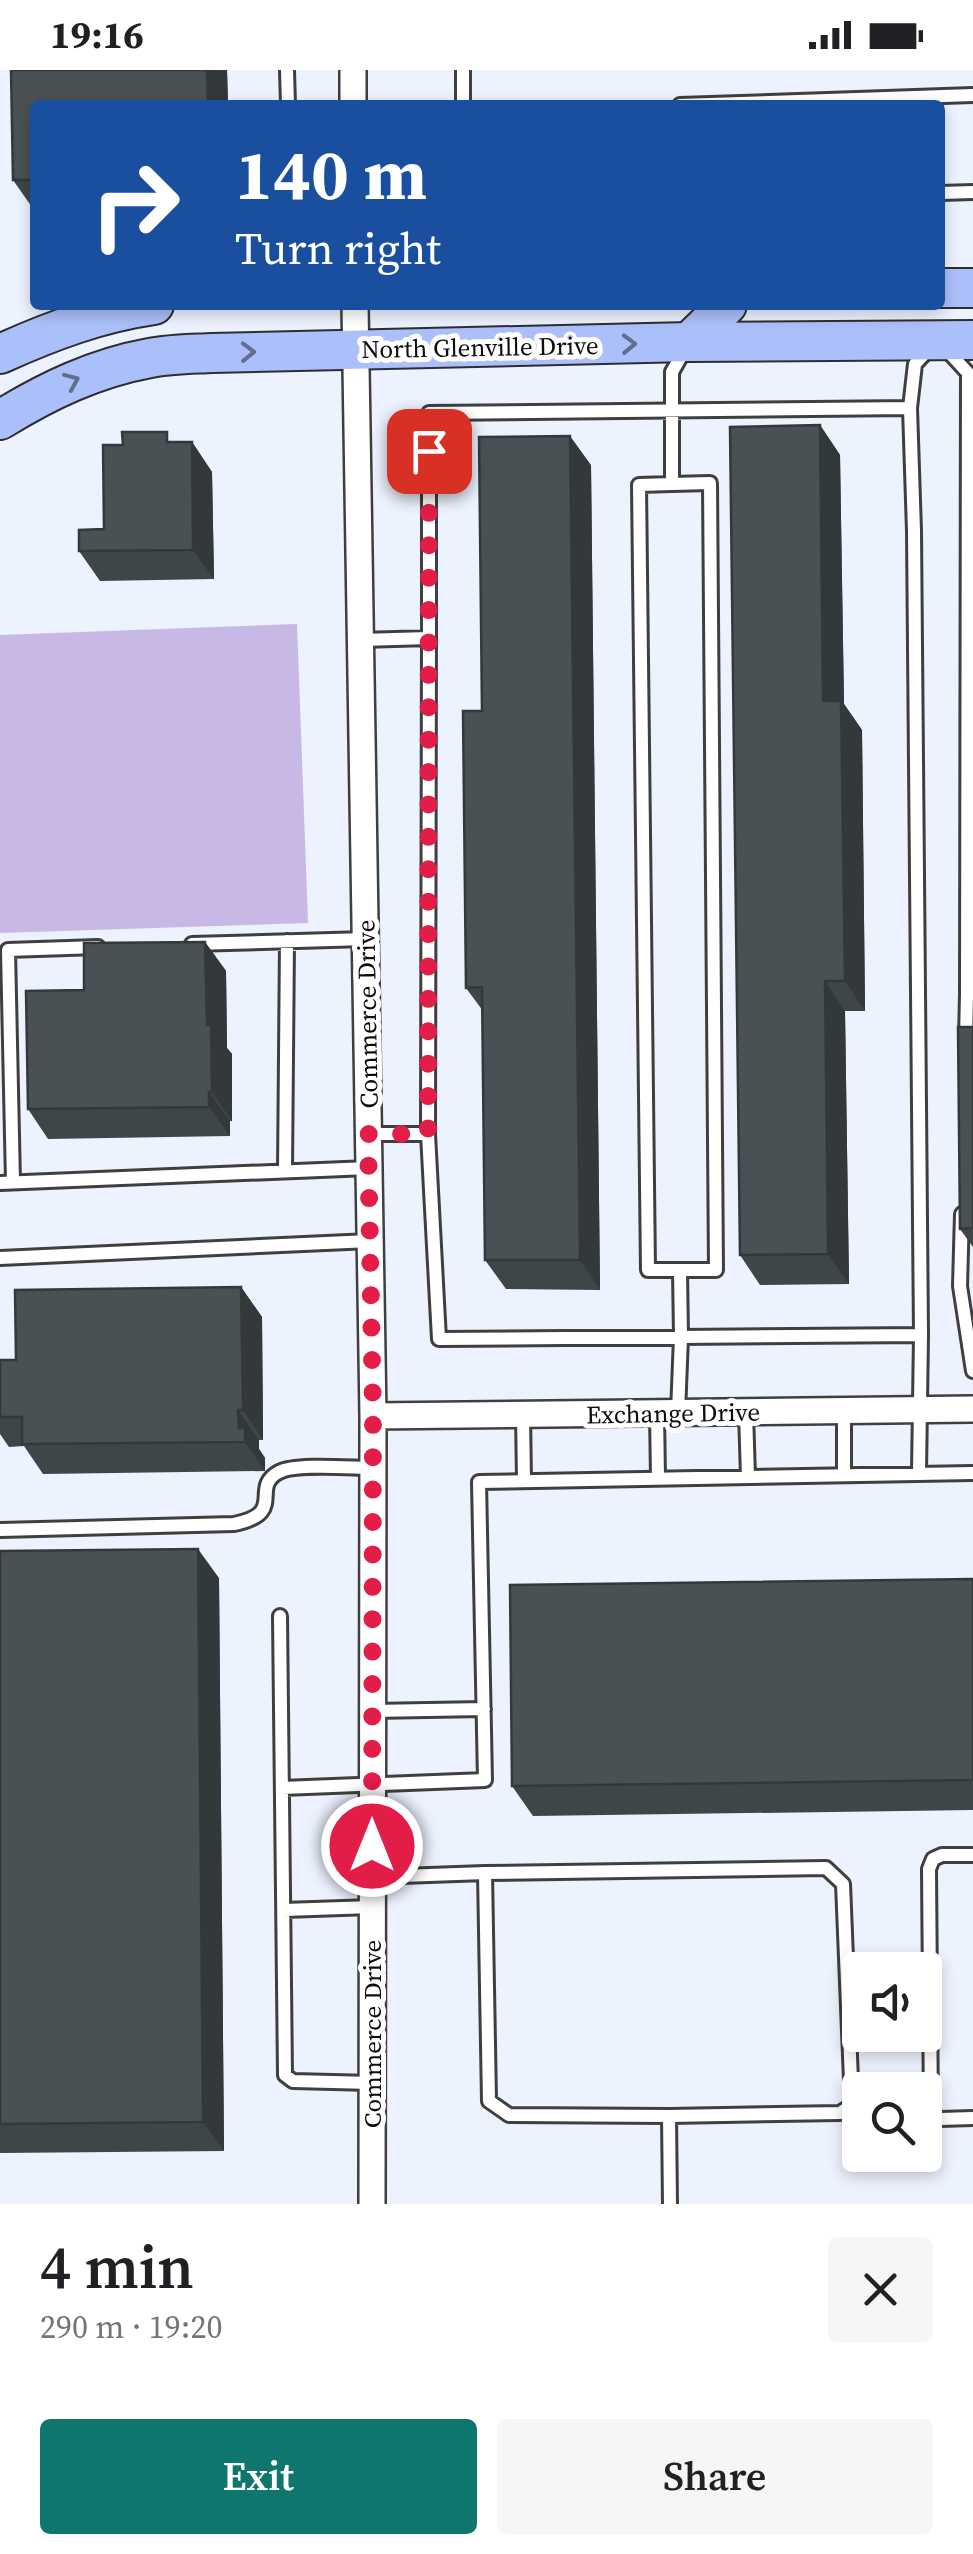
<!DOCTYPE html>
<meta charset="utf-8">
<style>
:root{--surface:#fff;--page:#f6f6f6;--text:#202124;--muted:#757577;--accent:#0f766e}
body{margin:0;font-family:"Source Serif 4",serif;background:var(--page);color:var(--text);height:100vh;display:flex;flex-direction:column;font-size:38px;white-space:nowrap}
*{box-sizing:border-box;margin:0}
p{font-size:32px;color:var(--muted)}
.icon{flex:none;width:55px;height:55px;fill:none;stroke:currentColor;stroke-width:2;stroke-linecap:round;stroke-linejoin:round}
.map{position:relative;height:2134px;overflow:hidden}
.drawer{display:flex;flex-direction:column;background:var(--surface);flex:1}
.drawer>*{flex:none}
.hud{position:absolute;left:30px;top:30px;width:915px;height:210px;border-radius:10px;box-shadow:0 5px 15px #0003;background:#1a4fa0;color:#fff;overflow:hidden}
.buttons{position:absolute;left:842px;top:1882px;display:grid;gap:20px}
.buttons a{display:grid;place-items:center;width:100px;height:100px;border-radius:10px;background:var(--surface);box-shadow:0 5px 15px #0003;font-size:50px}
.pin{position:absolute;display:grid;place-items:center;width:85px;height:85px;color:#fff;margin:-42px;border-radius:20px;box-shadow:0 5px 15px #0006}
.me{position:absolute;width:110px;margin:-55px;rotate:0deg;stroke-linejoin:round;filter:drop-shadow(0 0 8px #0008)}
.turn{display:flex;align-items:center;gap:35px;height:210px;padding:0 40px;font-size:45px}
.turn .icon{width:130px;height:130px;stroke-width:2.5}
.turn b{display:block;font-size:70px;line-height:85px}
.round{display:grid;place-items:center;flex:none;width:105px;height:105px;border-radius:10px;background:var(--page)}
.head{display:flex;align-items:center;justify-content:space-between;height:170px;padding:0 40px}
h1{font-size:60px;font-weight:600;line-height:75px}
.button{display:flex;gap:20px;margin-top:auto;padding:20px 40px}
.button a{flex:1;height:115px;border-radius:10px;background:var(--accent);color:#fff;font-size:40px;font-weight:600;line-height:115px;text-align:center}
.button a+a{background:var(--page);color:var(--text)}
.status{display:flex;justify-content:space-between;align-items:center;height:70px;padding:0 50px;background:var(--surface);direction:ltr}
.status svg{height:28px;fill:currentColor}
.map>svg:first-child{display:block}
.green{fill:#c7b8e6}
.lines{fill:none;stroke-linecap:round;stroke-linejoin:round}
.lane-casing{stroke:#3f3f3f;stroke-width:18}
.street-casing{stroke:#3f3f3f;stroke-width:30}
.secondary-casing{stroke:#2e2e2e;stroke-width:42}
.lane{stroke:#fff;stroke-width:12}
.street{stroke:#fff;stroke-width:25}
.secondary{stroke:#abbffa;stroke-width:38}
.wall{fill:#3f4648}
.shaded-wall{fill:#33393b}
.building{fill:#495154;stroke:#33393b;stroke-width:2.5}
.oneway{stroke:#636e8f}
.route{stroke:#e11d48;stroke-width:18;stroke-dasharray:0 32.4}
.labels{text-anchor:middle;stroke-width:10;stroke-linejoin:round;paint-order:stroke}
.street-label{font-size:25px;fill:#0c0c0c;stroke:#fff}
</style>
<div class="status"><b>19:16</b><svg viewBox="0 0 49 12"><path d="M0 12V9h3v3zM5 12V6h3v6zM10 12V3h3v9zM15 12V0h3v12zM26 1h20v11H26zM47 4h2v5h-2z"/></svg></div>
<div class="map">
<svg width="973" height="2134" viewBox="0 0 973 2134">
<rect width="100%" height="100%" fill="#ecf2fe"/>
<path class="green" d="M297,554L308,853L0,863V565Z"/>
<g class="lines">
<defs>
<path id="lane" d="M287,0L288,35
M463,35V0
M680,35L973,25
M940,123L973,122
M945,278L968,303L967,924
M672,414L639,415L648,1200H680
M361,570L429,568V343L910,338
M192,874L366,869
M966,969L967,924H972
M368,1064H428L439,1269L921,1265L914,461L910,338L915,294L931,277
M428,1064L429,568
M285,1101L287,871
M13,1112L8,880L98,877
M0,1113L369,1098
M962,1144L960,1216L973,1301
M0,1188L370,1171
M844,1341V1405
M746,1342L748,1407
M657,1343L658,1408
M678,1343L681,1267L680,1200H716L710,413L672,414V302L685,279
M523,1344L524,1411
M919,1403L921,1265
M0,1460L234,1454C288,1443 249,1418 279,1402C296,1393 351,1398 373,1398
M280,1546L285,2005L293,2011L372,2013
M372,1641L484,1639
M282,1718L485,1710L479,1412L973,1403
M973,1785H942L933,1789L929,1799L931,2045L940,2049L973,2048
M485,1803L826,1798L843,1814L852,2035L840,2043L669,2046
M373,1807L485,1803L489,2031L509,2045L669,2046L670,2134
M284,1840L372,1837"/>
<path id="street" d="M353,0V35
M355,235L373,1346L372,2134
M373,1346L973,1339"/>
<path id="secondary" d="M940,218H973
M689,272L727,235
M0,284C51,261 99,243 154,235
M0,350C47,321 95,298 150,288C170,284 192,284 212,283L689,272L973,270"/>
</defs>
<use href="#lane" class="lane-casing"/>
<use href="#street" class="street-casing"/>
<use href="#secondary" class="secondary-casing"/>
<use href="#lane" class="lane"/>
<use href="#street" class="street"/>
<use href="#secondary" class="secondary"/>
</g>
<path class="wall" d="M11,0H227L228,35H35V140H34L13,110Z
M820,355L840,385L844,634L862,660L865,941H845L849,1214L760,1215L740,1185Z
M174,372H192L212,402L214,509L100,511L79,481L104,459Z
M591,395L600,1220L506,1219L485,1190L483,941L466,918L482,641Z
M205,872L226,901L227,978L232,984V1051H230V1066L48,1069L28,1039L84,920Z
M973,957V1177L960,1159Z
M241,1217L262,1247L263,1370H259V1379L265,1388V1401L43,1404L24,1376L9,1377L0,1364V1290H16Z
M0,1481L219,1508L224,2081L0,2083Z
M973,1509V1740L533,1746L512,1716Z"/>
<path class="shaded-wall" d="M207,0H227L228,35H208Z
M820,355L840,385L844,634L862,660L865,941L845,911L823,631Z
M570,366L591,395L600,1220L580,1190Z
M192,372L212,402L214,509L193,480Z
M205,872L226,901L227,978L232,984V1051L212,1022L207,955Z
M825,911L845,941L849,1214L828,1184Z
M209,1022L230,1051V1066L209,1037Z
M241,1217L262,1247L263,1370L243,1340Z
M238,1340L259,1370V1379L265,1388V1401L245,1372L239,1358Z
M198,1479L219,1508L224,2081L203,2052Z"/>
<path class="building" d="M11,0H207L208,35H35V110H13Z
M820,355L823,631H841L845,911H825L828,1184L740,1185L730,357Z
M122,362H167V372H192L193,480L79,481V460L104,459L103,375H123Z
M570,366L580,1190H485L482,917L466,918L463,641H482L479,367Z
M205,872L207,955H211L212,1022H209V1037L28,1039L26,921L84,920V873Z
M958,957H973V1158L960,1159Z
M241,1217L243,1340H238L239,1358H245V1372L22,1374V1347H0V1290H16L15,1220Z
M198,1479L203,2052L0,2054V1481Z
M973,1509V1710L512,1716L510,1515Z"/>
<defs><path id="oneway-chevron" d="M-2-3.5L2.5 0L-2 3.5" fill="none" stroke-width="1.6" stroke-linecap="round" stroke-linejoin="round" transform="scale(2.5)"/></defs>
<g class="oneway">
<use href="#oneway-chevron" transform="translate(629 274) rotate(-1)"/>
<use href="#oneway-chevron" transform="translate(248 282) rotate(-1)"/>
<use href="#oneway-chevron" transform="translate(72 311) rotate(-23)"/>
</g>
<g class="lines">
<path class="route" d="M372,1776L373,1346L368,1064H428L429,381"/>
</g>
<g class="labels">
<g class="street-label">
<text transform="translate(480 277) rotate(-1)" y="9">North Glenville Drive</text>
<text transform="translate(367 944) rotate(-91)" y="9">Commerce Drive</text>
<text transform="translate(673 1343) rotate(-1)" y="9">Exchange Drive</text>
<text transform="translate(372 1964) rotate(-90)" y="9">Commerce Drive</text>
</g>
</g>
</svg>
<div class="buttons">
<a><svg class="icon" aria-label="sound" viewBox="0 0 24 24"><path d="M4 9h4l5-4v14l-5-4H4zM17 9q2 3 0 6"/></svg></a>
<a><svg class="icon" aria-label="search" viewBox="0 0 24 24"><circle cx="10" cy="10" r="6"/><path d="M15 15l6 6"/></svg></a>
</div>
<div class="pin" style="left:429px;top:381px;background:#d93025"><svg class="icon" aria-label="arrive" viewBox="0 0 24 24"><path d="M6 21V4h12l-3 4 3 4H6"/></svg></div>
<svg class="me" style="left:372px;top:1776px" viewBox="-20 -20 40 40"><circle r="17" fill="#e11d48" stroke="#fff" stroke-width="3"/><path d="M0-11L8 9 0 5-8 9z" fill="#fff"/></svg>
<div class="hud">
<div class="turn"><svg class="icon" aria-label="right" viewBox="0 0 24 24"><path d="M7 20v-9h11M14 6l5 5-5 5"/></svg><div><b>140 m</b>Turn right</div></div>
</div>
</div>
<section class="drawer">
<div class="head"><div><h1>4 min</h1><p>290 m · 19:20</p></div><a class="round"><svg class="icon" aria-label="close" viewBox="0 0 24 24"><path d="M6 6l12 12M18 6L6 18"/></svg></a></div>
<div class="button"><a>Exit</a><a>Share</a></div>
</section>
